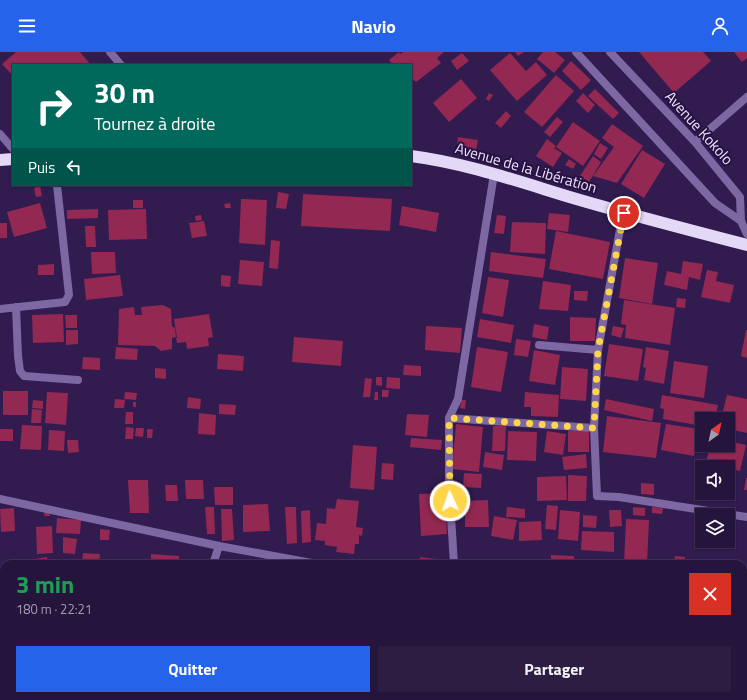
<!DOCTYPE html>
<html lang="fr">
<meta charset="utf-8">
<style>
:root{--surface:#25143b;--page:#2d1d42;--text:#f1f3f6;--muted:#a39eaf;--line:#423355;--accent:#2563eb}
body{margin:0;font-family:"Titillium Web",sans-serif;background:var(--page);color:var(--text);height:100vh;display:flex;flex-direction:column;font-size:15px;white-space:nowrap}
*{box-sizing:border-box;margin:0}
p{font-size:13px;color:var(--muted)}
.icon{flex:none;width:22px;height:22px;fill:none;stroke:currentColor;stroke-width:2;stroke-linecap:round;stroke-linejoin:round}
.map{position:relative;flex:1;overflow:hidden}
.details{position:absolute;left:0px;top:508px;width:747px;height:140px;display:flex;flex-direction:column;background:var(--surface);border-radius:12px 12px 0 0;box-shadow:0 1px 3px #0004,0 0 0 1px var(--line)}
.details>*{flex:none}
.banner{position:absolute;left:12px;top:12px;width:400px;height:122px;border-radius:0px;box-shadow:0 1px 3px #0004,0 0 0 1px var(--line);background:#00695c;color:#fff;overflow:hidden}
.needle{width:26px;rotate:33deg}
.tools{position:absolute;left:695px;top:360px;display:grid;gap:8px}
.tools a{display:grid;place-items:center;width:40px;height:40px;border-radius:0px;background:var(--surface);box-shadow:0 1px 3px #0004,0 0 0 1px var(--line);font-size:20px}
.pin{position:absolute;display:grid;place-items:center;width:34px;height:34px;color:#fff;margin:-17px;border:2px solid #fff;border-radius:50%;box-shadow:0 1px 4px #0007}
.me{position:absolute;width:44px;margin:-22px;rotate:357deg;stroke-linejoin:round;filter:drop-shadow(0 0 3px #0008)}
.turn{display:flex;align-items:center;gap:14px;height:84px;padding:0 16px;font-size:18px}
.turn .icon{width:52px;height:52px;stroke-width:2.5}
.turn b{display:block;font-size:28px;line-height:34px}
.then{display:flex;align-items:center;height:38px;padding:0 16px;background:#0003;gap:8px;font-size:15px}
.round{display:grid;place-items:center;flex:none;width:42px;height:42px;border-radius:0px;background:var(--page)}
.head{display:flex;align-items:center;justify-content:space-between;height:68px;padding:0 16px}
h1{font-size:24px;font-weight:700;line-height:30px;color:#1e9e55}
.cta{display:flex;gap:8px;margin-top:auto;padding:8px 16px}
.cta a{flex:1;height:46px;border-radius:0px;background:var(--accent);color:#fff;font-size:16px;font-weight:700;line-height:46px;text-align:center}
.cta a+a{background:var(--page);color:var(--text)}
header{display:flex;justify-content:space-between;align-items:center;height:52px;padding:0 16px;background:var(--accent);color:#fff;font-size:18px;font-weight:700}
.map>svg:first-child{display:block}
.building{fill:#932852}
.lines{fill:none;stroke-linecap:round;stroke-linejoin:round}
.street{stroke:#7e68a3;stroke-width:8}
.highway{stroke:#e3d9f7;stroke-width:12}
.route{stroke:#ffd54a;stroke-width:7;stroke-dasharray:0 12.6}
.labels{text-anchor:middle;stroke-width:4;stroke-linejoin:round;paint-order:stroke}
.street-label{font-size:15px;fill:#ebe2fc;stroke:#281143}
</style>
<header><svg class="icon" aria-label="menu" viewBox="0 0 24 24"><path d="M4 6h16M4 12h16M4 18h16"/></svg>Navio<svg class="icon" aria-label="person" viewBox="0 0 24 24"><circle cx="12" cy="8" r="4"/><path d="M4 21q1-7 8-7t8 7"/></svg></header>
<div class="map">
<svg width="747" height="648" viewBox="0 0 747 648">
<rect width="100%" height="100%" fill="#311b4f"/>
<path class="building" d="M16,0H80L91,13H13V24L2,12Z
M399,0L400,2L403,0H444L437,6L441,11L416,30L414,28L411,30V13H393L389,8Z
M515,0H524L518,4Z
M543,0H555L565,8L554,21L537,7Z
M639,0H703L711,9L674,41Z
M734,0H747V6L742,10Z
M462,1L469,9L457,18L451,9Z
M510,1L526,19L536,10L547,23L517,49L490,18Z
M571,9L591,28L581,38L562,19Z
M556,23L574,39L542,75L524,60Z
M461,27L477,46L449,70L433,51Z
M595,37L619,61L613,67L588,44Z
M489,41L493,43L489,49L486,47Z
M583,41L595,53L588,61L576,49Z
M506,59L511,64L501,76L495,71Z
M557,65L563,70L550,85L544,80Z
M573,70L600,89L583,114L556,95Z
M612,72L643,94L617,131L593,124L614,95L602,86Z
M458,85L478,88L476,99L457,96Z
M547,87L556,94L554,96L562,101L553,115L536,104Z
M600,91L608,96L601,107L594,102Z
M642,98L665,112L644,146L621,132Z
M593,104L601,110L589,130L580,124Z
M569,107L576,112L573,117L565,113Z
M40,134L42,144L36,145L34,136Z
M278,140L289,142L286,157L276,156Z
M303,142L392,147L390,179L301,174Z
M241,147L267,148L265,193L239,191Z
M133,148H143V156H133Z
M40,151L47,176L14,185L7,160Z
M230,151L231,156H225L224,152Z
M402,154L439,161L436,180L399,173Z
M98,157V166L67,167V158Z
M146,157L147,187L109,188L108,158Z
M549,161L570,163L568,180L547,177Z
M201,163L202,168L196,169L195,164Z
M497,163L506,164L504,182L494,181Z
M204,169L207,184L192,186L189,171Z
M512,170L546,171L545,202L510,200Z
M0,171H7V186H0Z
M85,174H95L96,195H86Z
M556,179L610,190L603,227L549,217Z
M271,188L280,189L278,217L269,216Z
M91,200H115L116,221L92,222Z
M491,200L546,207L543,226L489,219Z
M625,206L658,211L652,252L619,246Z
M240,208L264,210L262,234L238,232Z
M683,209L703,212L700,228L689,225L687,238L664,233L667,219L681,222Z
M54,212V223H38V213Z
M707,218L718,220L716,229L734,233L730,251L701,245Z
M120,223L123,244L86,248L84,227Z
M221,223L231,224L230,235L221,234Z
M488,225L509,228L503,265L482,261Z
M543,229L571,233L568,259L539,257Z
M574,239H588L587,249L574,248Z
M677,246L686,247L685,256L676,255Z
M624,248L675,256L670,293L625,286L626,273L621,272Z
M163,253L171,257L172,274L175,276L176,285L172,286V297L161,299L155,294L118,293L119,257L134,255L135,263H142L141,255Z
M63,262L64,290L33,291L32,263Z
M209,262L213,285L208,286L209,294L187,297L186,290L177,291L176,286H177L174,267Z
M65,263H77V276H66Z
M570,265L596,266L595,289H570Z
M480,267L514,273L511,291L477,285Z
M534,272L549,275L547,288L532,285Z
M426,274L462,276L460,301L425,298Z
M613,274L624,276L621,286L611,283Z
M66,278H78V292L66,293Z
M746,278H747V306L741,304Z
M294,285L343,289L341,314L292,310Z
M516,287L531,289L528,305L514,303Z
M609,292L643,297L638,329L604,324Z
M116,295L138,297L137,308L115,307Z
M477,295L508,300L501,340L471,335Z
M646,295L669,299L664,332L644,328L646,316L643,315Z
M534,298L560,303L555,333L529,329Z
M218,302L244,304L243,319L217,317Z
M83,305L100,306V318L82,317Z
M674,309L708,314L704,346L670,341Z
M404,313L421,314V324L403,323Z
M562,315L588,317L586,349L560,347Z
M155,316L166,317V327L155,326Z
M376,325H382V334L376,333Z
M387,325L400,326V337L386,336Z
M365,326L372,327L370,345H363Z
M382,338H389L388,345H382Z
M3,339H28V363H3Z
M47,340L68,341L66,373L45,371Z
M125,340L137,341L136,348L124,347Z
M375,340H378V348H374Z
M525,340L559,343L558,365L531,364V355H524Z
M662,343L718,353L715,367H702V374L663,367L664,357L660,356Z
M727,343L747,347V381L728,377V367H721Z
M188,345L201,347L200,357L187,356Z
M115,347L125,348L124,356H114Z
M606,347L654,357L652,369L604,358Z
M33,348L43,349V357L32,356Z
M461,348H466L465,357L460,356Z
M133,350H136V355H133Z
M219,352L236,353L235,363L219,362Z
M32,357L42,358L41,371H31Z
M126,360H133V372H125Z
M199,361L216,363L215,383L198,382Z
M407,362L429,363L427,385L405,383Z
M607,364L661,371L656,406L603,400Z
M456,372L483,375L479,420L452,417Z
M666,372L699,377L694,404L661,398Z
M22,373L42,374L41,398L20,397Z
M493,374H506L505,399H492Z
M126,375L134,376L133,387H125Z
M136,376H144L143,385L135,384Z
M0,377H13V389H0Z
M147,377H153L152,386H147Z
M49,378L65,379L64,399L48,398Z
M508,379L537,380L536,409L507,408Z
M547,379L566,382L563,403L544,400Z
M568,379H589V400H568Z
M411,386L442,388L441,398L410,395Z
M67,388H78L79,400L68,401Z
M728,389L746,393L740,419L728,416V415H722L706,411L710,393H728Z
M353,393L377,395L374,438L350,436Z
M485,400L504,403L502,418L483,415Z
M586,402L587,416L564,418L562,405Z
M382,411L394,412L393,428L381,427Z
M464,421L482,422L481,436L463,435Z
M568,423L587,424L586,449H568Z
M566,424L567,448L537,449V425Z
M746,426H747V438H744Z
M128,428H148L149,461H130Z
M185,428H203L204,447H186Z
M641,431L654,432V443L641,442Z
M165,433H177L178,449H166Z
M214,435H233V453H215Z
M445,441L447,482L421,484L419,442Z
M337,447L359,449L356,475L363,476L362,484L359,483V492H355L354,502L336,500L337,495L325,493V489L315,488L317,471L326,472L327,456L335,457Z
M488,448L489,475H465V449Z
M268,452L270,479L243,480V453Z
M547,453L558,454L556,478L545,477Z
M205,455H214L215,482H207Z
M285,455H296L297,491L287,492Z
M507,455L525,457V466L506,465Z
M633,455L645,456V464L633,463Z
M652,455L663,456L662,462L652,461Z
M14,456L15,479L1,480L0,457Z
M221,457H232L234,488L222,489Z
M45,458L50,459V464H44Z
M310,458L311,490L302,491L301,459Z
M560,458L580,460L578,489L558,487Z
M609,458H621L622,474L610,475Z
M583,463L597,464L596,476L583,475Z
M494,464L517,468L513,488L491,484Z
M697,465H702V489H728V468H734L731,495L694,491Z
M57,466L81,468L80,482L56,481Z
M626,467L649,468L647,512H624Z
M541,469L542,488L519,489V470Z
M52,474L53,501L37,502L36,475Z
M100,477L110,478L109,488H100Z
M582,479L614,480V500L581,498Z
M63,485L77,487L75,502L63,501Z
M83,501L100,502L99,511L82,510Z
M151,502L179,504V512H151Z
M551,503L574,504V512H551Z
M675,504L685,505L684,512H674Z
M47,505L48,512H36L35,507Z
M420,505L436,507L435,512H419Z
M65,509V512H54V511Z
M743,593L747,594V615L743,614Z
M0,622L3,623L1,644H0Z
M33,644H45V648H33Z
M75,644H93V648H75Z
M116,644H144L145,648H117Z
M249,644H286V648H248Z
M313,644H336V645L313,647Z
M414,644H443L457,646V648H413Z
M467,644H501L500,648H466Z
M508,644H544L543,648H507Z"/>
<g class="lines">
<path class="street" d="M110,0L121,13
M576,0L715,151L741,169
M610,0L695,90L740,145L741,169L747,182
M0,82L13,97
M695,90L747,45
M623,161L598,298L594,376L597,444L619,445L747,465
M16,255L18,304L20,319L24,324L78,328
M0,257L65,250L69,243L57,133
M539,293L598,298
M449,366L594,376
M0,447L219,494L317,512
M213,512L219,494
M454,512L449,433V366L458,347L494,122
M743,546H747
M0,618H4
M168,648V644
M404,648V644
M632,648L634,644"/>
<path class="highway" d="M411,104C466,111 520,130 573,146C631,163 689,178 747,193
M0,108L13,107"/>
</g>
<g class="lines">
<path class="route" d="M450,449L449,366L594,376L598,298L624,161"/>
</g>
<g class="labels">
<g class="street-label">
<text transform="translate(699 76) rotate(48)" y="5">Avenue Kokolo</text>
<text transform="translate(526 116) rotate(16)" y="5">Avenue de la Libération</text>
</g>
</g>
</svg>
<div class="tools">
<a><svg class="needle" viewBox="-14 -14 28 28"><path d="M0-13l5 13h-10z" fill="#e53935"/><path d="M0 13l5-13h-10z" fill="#a39eaf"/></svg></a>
<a><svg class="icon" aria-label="sound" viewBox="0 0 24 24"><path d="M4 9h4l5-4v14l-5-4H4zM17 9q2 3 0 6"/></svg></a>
<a><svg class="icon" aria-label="layers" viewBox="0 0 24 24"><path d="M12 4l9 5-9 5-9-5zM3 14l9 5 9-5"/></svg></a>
</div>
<div class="pin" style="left:624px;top:161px;background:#d93025"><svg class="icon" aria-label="arrive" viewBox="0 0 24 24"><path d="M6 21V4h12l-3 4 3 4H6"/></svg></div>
<svg class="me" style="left:450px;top:449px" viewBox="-20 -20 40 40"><circle r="17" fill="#ffd54a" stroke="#fff" stroke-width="3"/><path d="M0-11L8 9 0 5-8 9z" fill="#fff"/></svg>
<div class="banner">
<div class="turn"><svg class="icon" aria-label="right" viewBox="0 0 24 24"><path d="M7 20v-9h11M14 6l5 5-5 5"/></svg><div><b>30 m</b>Tournez à droite</div></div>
<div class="then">Puis<svg class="icon" aria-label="left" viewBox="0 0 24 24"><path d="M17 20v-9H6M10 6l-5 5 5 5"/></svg></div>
</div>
<section class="details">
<div class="head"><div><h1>3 min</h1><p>180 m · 22:21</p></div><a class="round" style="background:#d93025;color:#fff"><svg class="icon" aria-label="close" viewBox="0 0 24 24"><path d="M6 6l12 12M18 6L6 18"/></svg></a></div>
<div class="cta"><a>Quitter</a><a>Partager</a></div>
</section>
</div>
